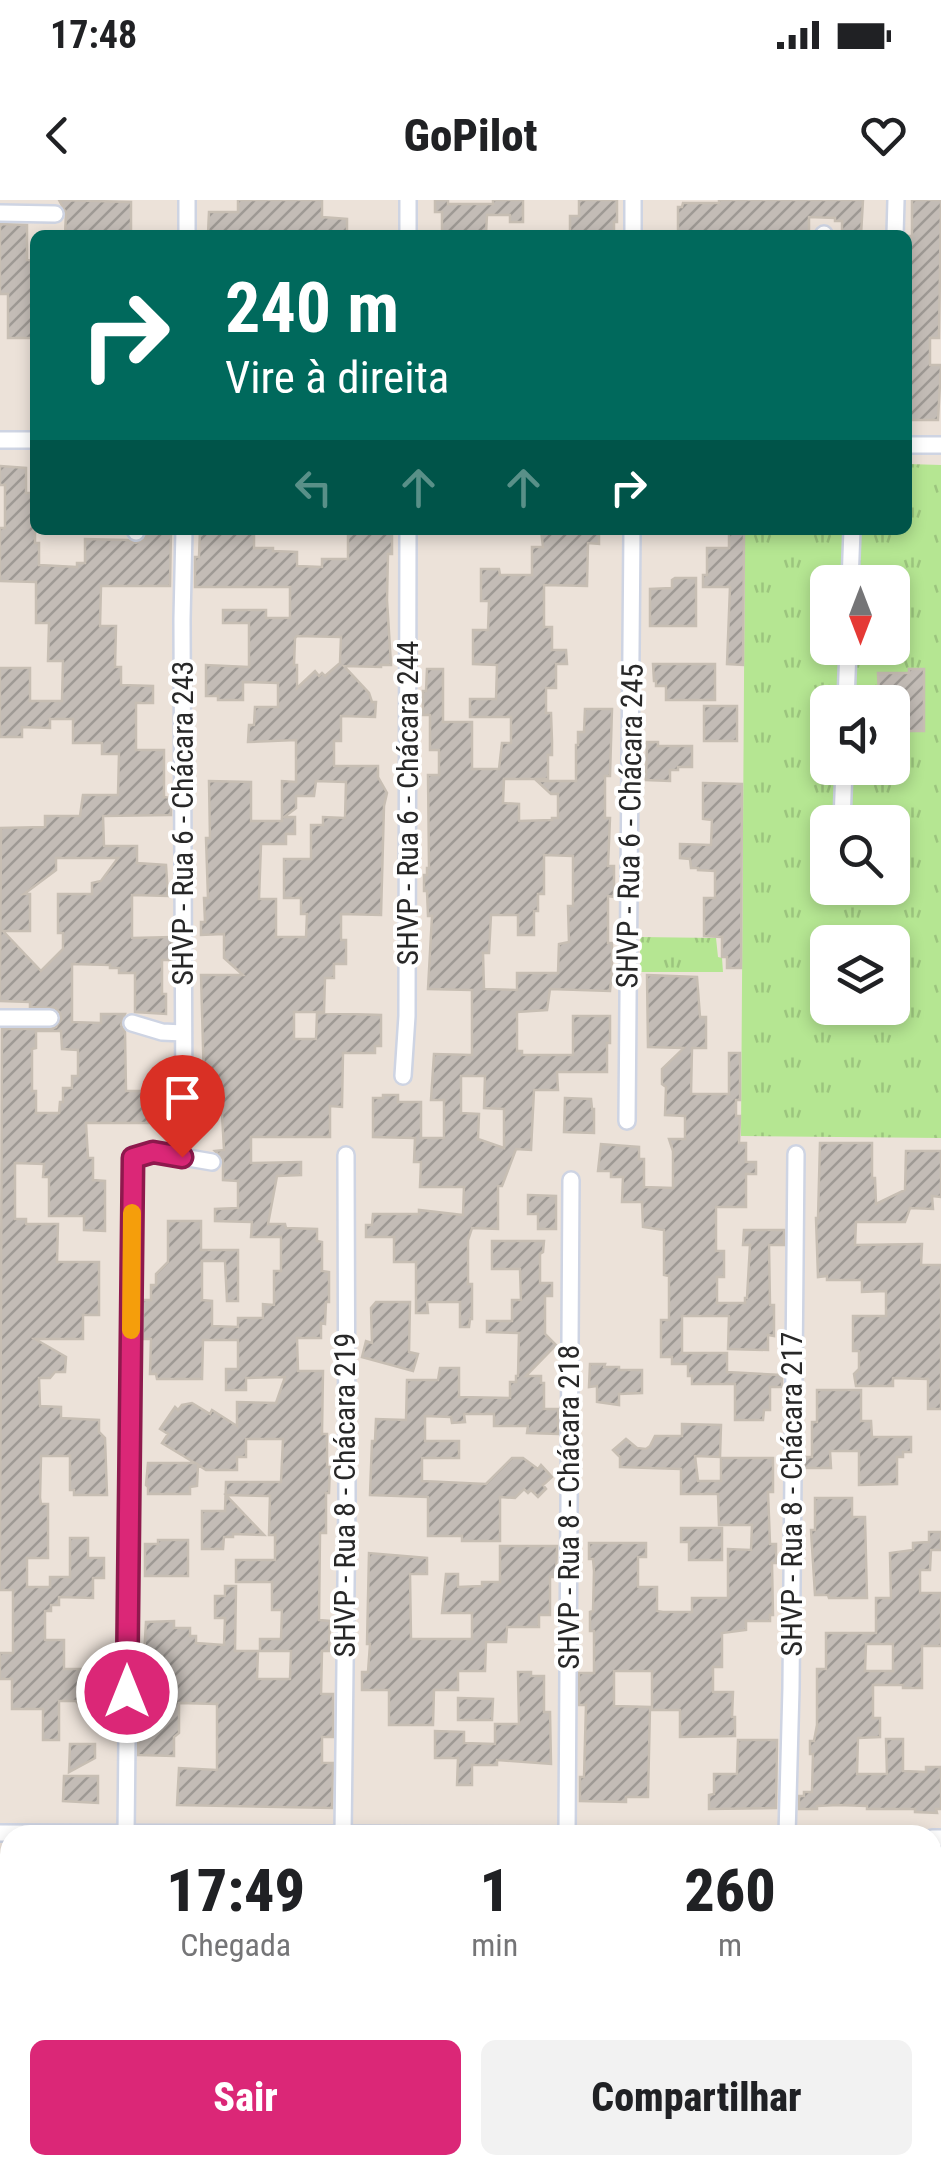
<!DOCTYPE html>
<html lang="pt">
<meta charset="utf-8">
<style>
:root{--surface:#fff;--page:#f2f2f2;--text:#202124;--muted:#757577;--accent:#db2777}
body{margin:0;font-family:"Roboto Condensed",sans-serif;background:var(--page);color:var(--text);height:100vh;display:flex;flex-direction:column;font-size:38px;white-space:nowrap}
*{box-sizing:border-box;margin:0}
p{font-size:32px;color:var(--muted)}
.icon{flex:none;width:55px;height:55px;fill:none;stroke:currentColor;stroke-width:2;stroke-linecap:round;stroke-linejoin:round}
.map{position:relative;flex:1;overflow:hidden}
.sheet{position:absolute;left:0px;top:1625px;width:942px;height:350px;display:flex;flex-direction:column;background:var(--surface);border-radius:30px 30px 0 0;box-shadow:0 5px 15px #0003}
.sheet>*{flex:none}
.top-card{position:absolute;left:30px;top:30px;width:882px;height:305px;border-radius:15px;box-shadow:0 5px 15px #0003;background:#00695c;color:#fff;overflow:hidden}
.needle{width:65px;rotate:180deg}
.controls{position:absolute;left:810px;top:365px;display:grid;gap:20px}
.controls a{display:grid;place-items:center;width:100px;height:100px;border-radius:15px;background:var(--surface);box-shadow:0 5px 15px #0003;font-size:50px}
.pin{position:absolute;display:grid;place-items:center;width:85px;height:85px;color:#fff;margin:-102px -42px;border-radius:50% 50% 50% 0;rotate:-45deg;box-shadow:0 0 10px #0007}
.pin .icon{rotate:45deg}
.me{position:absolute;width:110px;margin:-55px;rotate:0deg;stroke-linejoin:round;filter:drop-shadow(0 0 8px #0008)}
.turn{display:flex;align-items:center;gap:35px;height:210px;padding:0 30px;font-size:45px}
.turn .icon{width:130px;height:130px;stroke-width:2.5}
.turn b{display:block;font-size:70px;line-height:85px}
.lanes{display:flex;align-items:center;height:95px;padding:0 30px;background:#0003;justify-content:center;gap:50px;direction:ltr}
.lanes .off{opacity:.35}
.eta{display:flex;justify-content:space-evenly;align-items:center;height:170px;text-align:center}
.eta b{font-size:60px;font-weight:800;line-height:70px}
.button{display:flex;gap:20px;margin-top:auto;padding:20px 30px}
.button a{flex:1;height:115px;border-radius:15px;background:var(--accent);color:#fff;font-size:40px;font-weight:800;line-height:115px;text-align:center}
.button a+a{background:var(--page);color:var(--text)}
.status{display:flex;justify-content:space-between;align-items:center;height:70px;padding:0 50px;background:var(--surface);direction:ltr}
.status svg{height:28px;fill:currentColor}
header{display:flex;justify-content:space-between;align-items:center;height:130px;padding:0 30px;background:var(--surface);font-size:45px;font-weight:800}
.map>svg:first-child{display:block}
.grass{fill:url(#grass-tufts);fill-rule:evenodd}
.building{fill:url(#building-hatch);stroke:#c7beb3;stroke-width:2.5;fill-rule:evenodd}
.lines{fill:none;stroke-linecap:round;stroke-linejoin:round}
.minor-casing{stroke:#ced4e3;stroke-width:20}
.minor{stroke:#fff;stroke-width:15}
.route-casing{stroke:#8e194d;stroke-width:25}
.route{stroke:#db2777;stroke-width:18}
.slow{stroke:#f59e0b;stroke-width:18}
.labels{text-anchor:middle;stroke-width:8;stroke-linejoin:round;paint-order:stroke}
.street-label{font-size:30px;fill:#282828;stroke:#fff}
</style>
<div class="status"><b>17:48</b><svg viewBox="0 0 49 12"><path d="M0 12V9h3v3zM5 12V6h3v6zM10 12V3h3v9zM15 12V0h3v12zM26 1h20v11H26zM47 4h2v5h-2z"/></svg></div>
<header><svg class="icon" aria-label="back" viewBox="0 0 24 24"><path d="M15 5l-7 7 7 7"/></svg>GoPilot<svg class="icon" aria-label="heart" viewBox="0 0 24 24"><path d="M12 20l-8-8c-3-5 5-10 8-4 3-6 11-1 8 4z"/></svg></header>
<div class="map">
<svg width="941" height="1975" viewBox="0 0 941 1975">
<defs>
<pattern id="grass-tufts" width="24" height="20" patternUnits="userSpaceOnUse" patternTransform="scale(2.5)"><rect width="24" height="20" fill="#b5e692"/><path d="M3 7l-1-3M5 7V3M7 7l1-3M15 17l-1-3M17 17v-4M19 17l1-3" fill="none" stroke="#9cc57e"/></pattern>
<pattern id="building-hatch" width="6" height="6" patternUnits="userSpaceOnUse" patternTransform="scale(2.5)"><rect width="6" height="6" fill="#c3bcb6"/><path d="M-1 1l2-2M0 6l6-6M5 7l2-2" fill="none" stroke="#9e9994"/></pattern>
</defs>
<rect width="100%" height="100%" fill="#ece2d9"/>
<path class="grass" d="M908,264L941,265V938L741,936L745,330H908ZM828,382H892V448H828ZM828,502H892V568H828ZM828,622H892V688H828ZM828,742H892V808H828Z
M640,737L716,738L718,757L722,758L723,772H640Z"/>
<path class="building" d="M59,0L131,2V35H65L66,13Z
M238,0H322V17L347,19V34H208L209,12H238Z
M435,0H448V4H493V0H523V22H510V15H487L486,34H442V12H435Z
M579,0H617V22H614V35H570V16H579Z
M719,0H863L861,35H842V21H835V18L809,17V35H678V7H682L683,3H719Z
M912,0H941L939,138H930V165H941L938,220H908V60L909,36H912Z
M0,24L27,25V60L35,61V138H8V94H0Z
M0,266L26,268V293H35V343H39V365L77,367V363H85V339L128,340L136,343L145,339L147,330H171L170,386H101L100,426H116L115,467H121V485L153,486V503H136V550H164V597L171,598V615L103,616L104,646H137V663L166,665L168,696L132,695V738L172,737V760H162V794H166V814L135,812V773H119V768H110V765L72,764V822L101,823V814H125L121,825L125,832L126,891H154V923H86L88,958H93V980L105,981V1031L84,1030V1016H49V977H43L44,964L15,963V1019H26V1024H58L57,1062H99V1115H83V1139H35L66,1157L65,1172H55L50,1178H39L40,1206L61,1207V1218L99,1220V1232L105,1238L107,1295H74V1290H70V1256H41L40,1298L41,1304H48V1358H27V1387H50V1377H70V1338H88V1358H104V1378H93V1398L59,1397V1405H51V1411H45V1440H64V1469H85V1473H92V1477L103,1478L102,1498H94V1505H79L76,1501H59V1540H43V1509H12V1479H0V1453H13V1390H0L2,829H51L56,827L61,819L60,813L55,808L30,807V802L0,801L1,628L45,627V616H80L83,595H118L119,554H102V543H73V519H50V528L22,527V537H0V468H30V501H62L63,461H48L49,423H36V382L0,381V328H5V285H0ZM56,658H118L101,681L92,683V694H58V733H63V749L41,771L3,731H30V694H24L56,670ZM36,831H61L62,849L78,850V876H72V888H63V902H60L59,913H36V891H32V849L36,848Z
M200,330H254V348H273V351L297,352V366L322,367V359H348V330H392V354H388L387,400L391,465H381V467L344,466L369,493L372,502H376L375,517L341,516V541H334V566H378V577L387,593L384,606L381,715L341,714V740H346V764H334V778H325L324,812H294V839H316L317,813L381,815V846H375V853H343L342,907L330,906V937H251V963L301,962V975L277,976L268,1024H285L286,1028L317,1029V1041L322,1042V1071L329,1072V1102H326L325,1124L321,1123V1138H297L298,1171H323L322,1234H327V1267H330L329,1293H326V1333H320L319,1420L330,1421L329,1451H322L321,1494H333V1537H322V1563H333L332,1608L177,1605L179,1568L217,1570V1504L179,1503V1533L174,1537V1556L138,1555L139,1500H162V1456H144L146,1422L174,1421V1428H190V1436H196V1443L224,1445L225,1418H215V1396H225V1386H236L235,1451H258L257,1479H290L291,1451H260V1439H281L282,1410H272V1382H236V1360H275V1335H269L270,1296L226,1295L264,1335L233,1334V1337H224L223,1349H202V1311H225L226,1282H281L283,1239H246V1257H237V1270H206L198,1265L197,1286L190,1287V1294H148V1287L146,1285L148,1263H195L162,1243L168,1234L160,1229L175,1207L178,1210L182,1205L192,1203L210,1214L212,1210L237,1226V1202L276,1203L285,1177L246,1178V1190H226V1169H238V1140H203L202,1179H157L156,1174H150L151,1139H143V1100H151V1085H156V1074L168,1062V1021H201V1050H238V1101H227L225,1061H202V1100L212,1101V1126L238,1127V1118H263V1104L274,1105V1071H281V1037H251L252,1022L215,1021V1009L238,1008V981L223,980V959L215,951L224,950L222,914H215L216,882H204L201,775H243L224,758V734L201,735V722H205L204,698H208L206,638H210L209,581L251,582V621H282V581L296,582V540L248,542L249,525H254L255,507H278V483L243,482V500H218V496H206V465L249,467V423H223V410H266V418H290V387H195V357H199ZM297,436L341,437L340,463L325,476L322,473L319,476L315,471L297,488V465H294L295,438ZM316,581L346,582L345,618L323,617V625H311V659H284V698H301V714H307L306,737H276V699H259L261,644H286V634H295V617H284L296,608V596H314Z
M541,330H599V344L588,343L587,386L544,385V427H552V450H566L567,464H556V488H546V513H551L552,541V555H548V579H504L503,603L519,604V621L552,620V618H558V594H551L537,581H576V545H578V532H584L585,509H612L610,576H605V618H610L608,666H614V697L608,696V743H612V772L610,791L550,789L547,810L517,812V851H522V855H573V816H610V843H607V872H557L558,890H534L531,950L516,949L502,986H498V1029L472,1028L468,1040V1084H472V1119H470L469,1127H460V1102H427L428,1113H416V1062H394V1037H366V1025H372L373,1014H419V1010L463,1015L464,987H420L421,962H414L415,938L373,937V898H383V895H398V902H421V938H444V900H431L434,854L472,855V790L428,789L432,716H428L427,691H424V675H427V668H429L428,575H439V550H430V515H423V491H426L427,469H443V522H472V569H499L502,543H511V517H470V499H496L497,465L473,464V430H488L489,401H481V369H499L500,375H532V347H543ZM544,655L573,656V706H568L569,742L559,744L558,773H517V790L484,789L483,753H489L491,715H518V735H534V711H538V694H544ZM461,876H485L484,908L504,909V948L478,939L479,914L461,913Z
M729,330H744L743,465L727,464L730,387H703V375H707V348H729Z
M675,378H696V426H650V389L672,388V380Z
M653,464H715V500H666V486H656V481H654Z
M909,469H924V531H894L892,502H882V497H879L878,473H909Z
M704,506H737V541H704Z
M647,542H658V546H692V567H678V570H670V581L646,580Z
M703,583L742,584L741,768H727V757H722V737L704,736V698H715V671L698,670V668H691L690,659L680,658V644L711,645L712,620L703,619Z
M647,775L697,777L700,817H706V848H692L691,894H729V853H740V900H736V916H740L739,943H746V962H756V974H746V1007H716V1051H724V1077H717V1103H745V1098H747L750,1045H743L744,1030H784V1045H769L770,1105H774V1136L768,1135V1150L728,1149L729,1116H682V1153H727V1172L782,1175V1187H770V1210H764L763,1220H735V1184H692V1176H688V1164H672V1157H661V1120H669V1076L664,1075V1030L643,1027L642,1002H622L623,977H611V971H598L601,944L639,947V959H644V987L673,988V951L669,939H685V916L665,915L666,887L662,884V869L684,848L648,847Z
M565,898L591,899L592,909H594V933L564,932Z
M820,943H872V978H875L876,1004L905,990L906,951H941V997L932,996L933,1009L910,1008L905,1022H856L855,1045L922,1044L921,1065H941V1209H928V1179L893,1178V1186H856L854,1174L859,1169V1151H853V1116H886V1091L862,1092V1080H827V1076L818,1077L816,1018H818Z
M528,995L556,996V1029H538V1014H528Z
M492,1041H544L543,1052L540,1054V1083H552V1096H545V1134L556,1145L526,1176H541V1183H544V1209H558V1234L527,1233L528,1226H494V1214H464L465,1222L452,1223L451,1217L425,1216V1241H459V1258H422V1281L486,1284L512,1258H523L538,1269L541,1265L552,1277L543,1285L546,1289L538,1297L531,1290L528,1293L524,1289L515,1298L500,1297V1341H462V1336H428V1297L370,1295L372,1241H375L376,1219L406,1220L407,1180H438L440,1168H459V1197L510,1198V1182H516V1176H518L519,1133L487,1132V1121H512V1100H521L520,1069H492Z
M376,1102H410L409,1152L418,1154L413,1171L362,1157L366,1141L372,1143L371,1108Z
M590,1164H605L604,1167H619V1170H642V1193L619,1194V1205L597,1202V1186L589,1187Z
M817,1190H861V1221H871L872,1237H911V1252H903V1257H897V1284L859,1285V1251H830L831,1268H804V1257H812V1222H817Z
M682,1224L721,1225L720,1257L695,1256L698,1281H721V1258H773V1292H768L770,1344H776V1363H772L773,1415H770V1421H746V1430L722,1433V1467H713V1492H733L732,1517H735V1536L680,1537V1510H652V1471H614V1506L650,1507L648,1597H626V1602L580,1601V1577H584L586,1505H579V1473H594V1431H590V1412L593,1411L594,1371L593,1359H589V1343H646V1357H638V1387H657V1411L663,1412H692V1398H728V1349L751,1350L752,1325H719L718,1294H681V1269L620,1267V1257L613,1250L626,1239L637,1248L646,1249L650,1246L655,1236H682Z
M815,1298H852V1317H865L867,1398H829L828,1395H815L811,1330H815Z
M681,1328H722V1360H689V1342H681Z
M929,1332H941V1350H931L930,1370H920V1393H941V1446H922V1488H903V1485H873V1518H880V1537L858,1538L857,1574H887L886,1539H903V1571L926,1572V1567H941V1609H936L937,1613L915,1612V1609H867V1606L838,1605L817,1606V1609H799V1596H804V1592H812L813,1554H810V1541H814L817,1525V1469H826V1433H876V1398H891L890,1353L913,1350V1343L929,1342ZM866,1444H893V1471H865Z
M158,1340H188V1376H145V1344H158Z
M500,1346H557L556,1377H550V1415H539V1427H507L506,1442H486L485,1471H458V1490H434L433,1525H389V1490H362V1472H368L370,1444H367L369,1353L427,1358V1374H410L411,1439H472V1413H442L446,1374H458V1387L482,1386V1382H500Z
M518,1472H531V1476H544V1512H550L551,1564L497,1560V1565H472V1585H457L458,1558H435V1531L464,1532V1543L495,1544V1524H519Z
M458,1498L493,1499L492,1520H458Z
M738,1540H777L776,1608L709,1609V1595L714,1594V1574H737Z
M70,1544H95V1558L69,1572Z
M64,1576H98V1603L63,1601Z"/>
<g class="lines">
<defs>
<path id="minor" d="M0,13L55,14
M187,35V0
M408,35V0
M633,35V0
M823,35L824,34
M895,35L896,0
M0,240H35
M908,245H941
M135,330L136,332
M850,382L852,330
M846,502L848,448
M842,622L844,568
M0,818H50
M132,823L162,832L183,833
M403,876L407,816L408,330
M184,915L182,419L184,330
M627,921L632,330
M133,958L153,952L212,962
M0,1633L615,1635
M343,1634L347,1299L346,955
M126,1635L133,955
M567,1635L571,980
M787,1635L791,1488L796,954
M932,1638H941
M125,1965L126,1975
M381,1965V1975
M787,1965V1975
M302,1975V1965
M565,1975V1965"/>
</defs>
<use href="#minor" class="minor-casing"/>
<use href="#minor" class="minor"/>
</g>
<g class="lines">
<defs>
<path id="route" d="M127,1492L133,958L153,952L182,957"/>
</defs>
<use href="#route" class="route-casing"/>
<use href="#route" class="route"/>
<path class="slow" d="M131,1130L132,1013"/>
</g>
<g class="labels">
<g class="street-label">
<text transform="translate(408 603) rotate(-90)" y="10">SHVP - Rua 6 - Chácara 244</text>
<text transform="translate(183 623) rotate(-90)" y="10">SHVP - Rua 6 - Chácara 243</text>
<text transform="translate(630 626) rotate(-89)" y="10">SHVP - Rua 6 - Chácara 245</text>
<text transform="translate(792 1294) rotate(-90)" y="10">SHVP - Rua 8 - Chácara 217</text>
<text transform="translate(345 1295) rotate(-90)" y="10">SHVP - Rua 8 - Chácara 219</text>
<text transform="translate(569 1307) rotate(-90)" y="10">SHVP - Rua 8 - Chácara 218</text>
</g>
</g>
</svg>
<div class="controls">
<a><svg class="needle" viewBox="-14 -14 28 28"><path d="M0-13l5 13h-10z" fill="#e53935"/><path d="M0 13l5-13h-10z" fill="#757577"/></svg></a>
<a><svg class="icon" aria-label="sound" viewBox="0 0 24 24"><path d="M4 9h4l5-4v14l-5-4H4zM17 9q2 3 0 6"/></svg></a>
<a><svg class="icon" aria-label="search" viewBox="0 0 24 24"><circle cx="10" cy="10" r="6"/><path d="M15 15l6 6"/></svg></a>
<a><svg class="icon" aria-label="layers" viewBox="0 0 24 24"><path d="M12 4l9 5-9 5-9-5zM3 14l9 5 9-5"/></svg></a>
</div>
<div class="pin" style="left:182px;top:957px;background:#d93025"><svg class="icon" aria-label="arrive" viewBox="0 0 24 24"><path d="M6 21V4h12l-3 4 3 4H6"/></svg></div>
<svg class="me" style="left:127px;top:1492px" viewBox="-20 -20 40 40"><circle r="17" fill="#db2777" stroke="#fff" stroke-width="3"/><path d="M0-11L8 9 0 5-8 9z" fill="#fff"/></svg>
<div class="top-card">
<div class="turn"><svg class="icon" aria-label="right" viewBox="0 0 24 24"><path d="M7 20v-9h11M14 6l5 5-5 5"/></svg><div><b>240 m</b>Vire à direita</div></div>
<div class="lanes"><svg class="icon off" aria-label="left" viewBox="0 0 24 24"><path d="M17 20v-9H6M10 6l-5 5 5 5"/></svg><svg class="icon off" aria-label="ahead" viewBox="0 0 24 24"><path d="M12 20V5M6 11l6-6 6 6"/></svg><svg class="icon off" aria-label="ahead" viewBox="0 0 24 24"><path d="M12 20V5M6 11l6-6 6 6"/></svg><svg class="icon" aria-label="right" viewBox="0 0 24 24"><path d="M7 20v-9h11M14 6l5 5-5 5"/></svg></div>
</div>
<section class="sheet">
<div class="eta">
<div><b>17:49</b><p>Chegada</p></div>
<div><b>1</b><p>min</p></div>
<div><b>260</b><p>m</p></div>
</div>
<div class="button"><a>Sair</a><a>Compartilhar</a></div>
</section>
</div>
